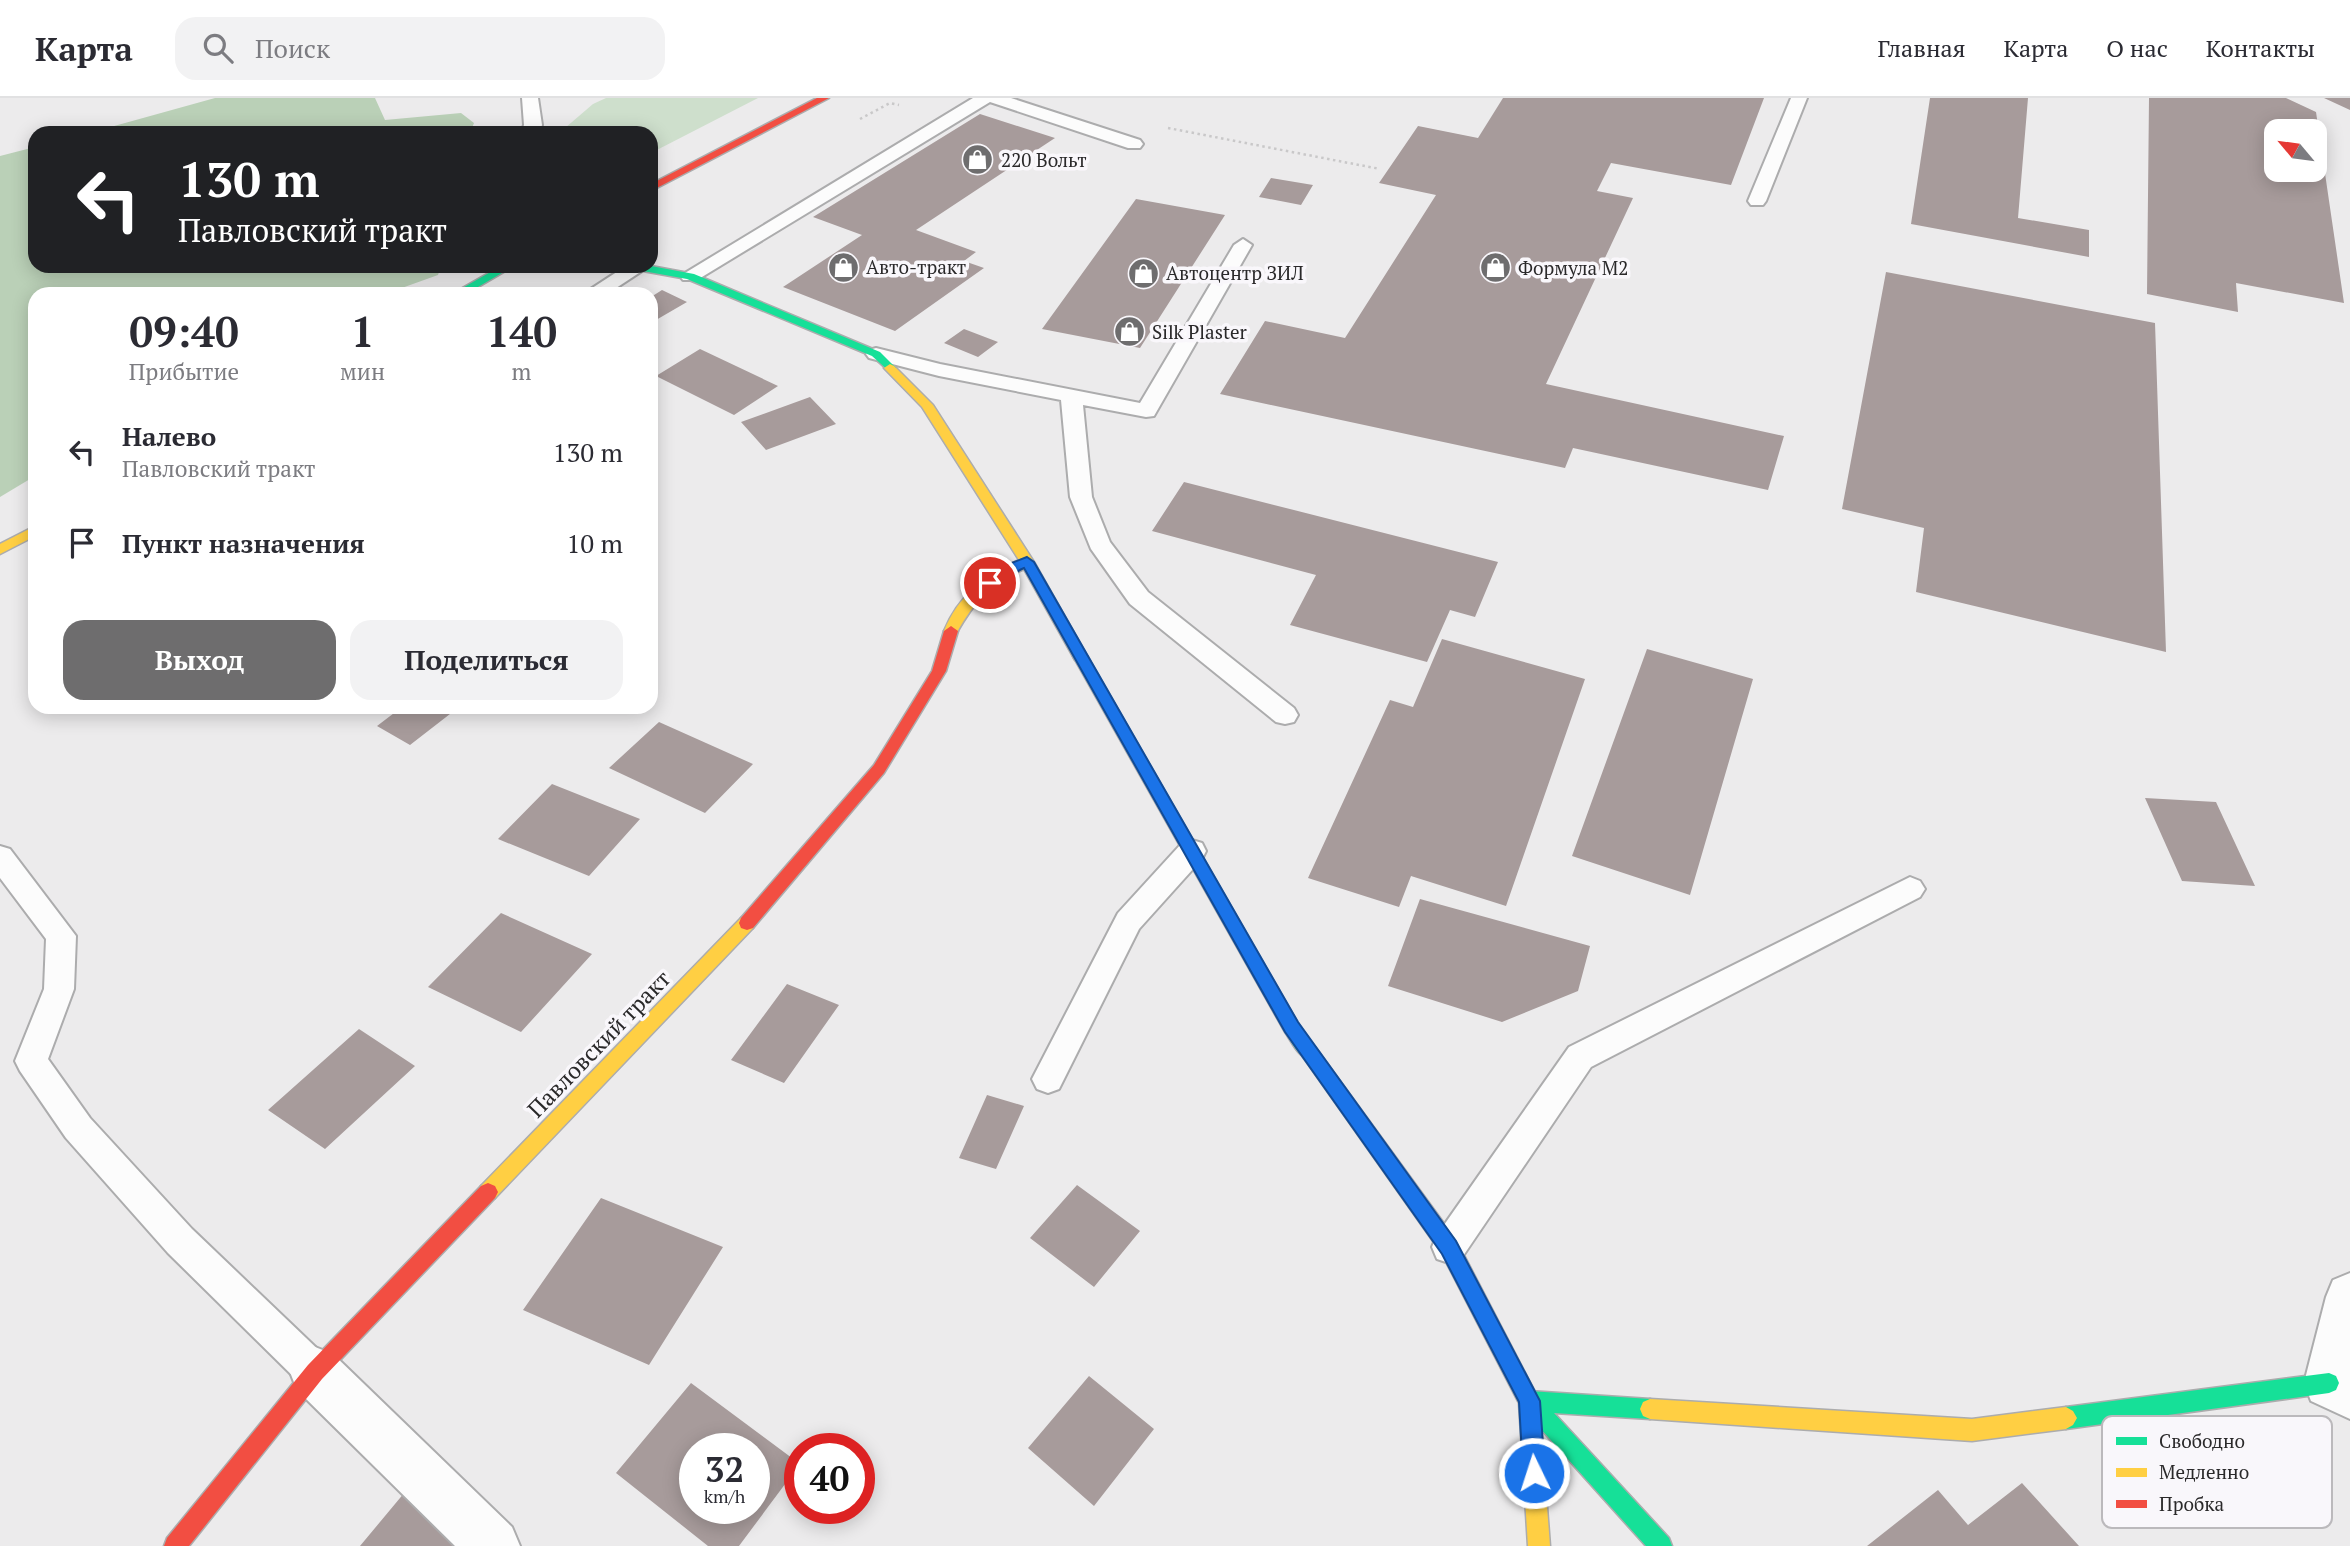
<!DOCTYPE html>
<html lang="ru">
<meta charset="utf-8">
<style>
:root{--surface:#fff;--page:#f2f2f3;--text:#2b2b33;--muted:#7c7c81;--line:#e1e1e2;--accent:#6e6d6e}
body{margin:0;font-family:"PT Serif",serif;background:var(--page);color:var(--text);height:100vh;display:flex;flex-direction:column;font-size:26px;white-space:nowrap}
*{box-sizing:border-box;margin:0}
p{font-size:23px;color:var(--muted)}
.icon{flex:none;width:38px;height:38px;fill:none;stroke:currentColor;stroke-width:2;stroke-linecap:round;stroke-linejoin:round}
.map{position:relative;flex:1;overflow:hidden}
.drawer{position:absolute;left:28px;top:189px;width:630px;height:427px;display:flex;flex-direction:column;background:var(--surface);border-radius:21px;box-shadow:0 4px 18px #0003}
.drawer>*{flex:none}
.banner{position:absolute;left:28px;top:28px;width:630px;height:147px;border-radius:21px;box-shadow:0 4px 18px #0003;background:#202124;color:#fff;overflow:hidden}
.needle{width:46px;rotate:299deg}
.buttons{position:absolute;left:2264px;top:21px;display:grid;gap:14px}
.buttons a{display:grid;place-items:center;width:63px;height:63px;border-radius:14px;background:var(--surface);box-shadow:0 4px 18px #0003;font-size:35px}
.speed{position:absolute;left:679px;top:1335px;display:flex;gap:14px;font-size:35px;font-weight:700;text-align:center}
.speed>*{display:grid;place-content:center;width:91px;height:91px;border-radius:50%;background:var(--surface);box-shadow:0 4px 18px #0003;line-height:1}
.speed small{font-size:18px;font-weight:400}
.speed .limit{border:10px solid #d22;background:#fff;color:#111}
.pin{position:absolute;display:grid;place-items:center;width:60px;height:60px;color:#fff;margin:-30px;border:4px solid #fff;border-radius:50%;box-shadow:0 2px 7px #0007}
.me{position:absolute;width:77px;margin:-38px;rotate:356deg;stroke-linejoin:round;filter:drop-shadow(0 0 5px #0008)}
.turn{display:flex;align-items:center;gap:24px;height:147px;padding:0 35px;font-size:32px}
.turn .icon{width:91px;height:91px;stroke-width:2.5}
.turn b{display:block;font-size:49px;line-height:60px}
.eta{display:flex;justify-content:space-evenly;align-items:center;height:119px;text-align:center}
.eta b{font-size:42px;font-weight:700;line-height:49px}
.primary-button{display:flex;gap:14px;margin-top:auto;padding:14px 35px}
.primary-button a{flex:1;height:80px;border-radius:21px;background:var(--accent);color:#fff;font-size:28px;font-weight:700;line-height:80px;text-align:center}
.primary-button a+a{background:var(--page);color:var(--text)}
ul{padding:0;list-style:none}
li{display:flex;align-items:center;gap:21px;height:91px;padding:0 35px}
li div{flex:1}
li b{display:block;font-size:26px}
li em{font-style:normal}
header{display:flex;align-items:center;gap:42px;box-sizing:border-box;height:98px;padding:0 35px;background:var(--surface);border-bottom:2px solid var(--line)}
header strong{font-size:33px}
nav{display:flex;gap:38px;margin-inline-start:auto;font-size:24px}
.search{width:490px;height:63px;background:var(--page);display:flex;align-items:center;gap:18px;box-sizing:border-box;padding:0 24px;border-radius:21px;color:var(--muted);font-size:26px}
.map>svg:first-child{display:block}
.green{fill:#cedfcc}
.forest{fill:#bad0b7}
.building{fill:#a79b9b;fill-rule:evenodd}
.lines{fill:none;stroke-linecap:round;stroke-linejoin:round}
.lane-casing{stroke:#acacad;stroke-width:4}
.street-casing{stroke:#acacad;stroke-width:4}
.fast-casing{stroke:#acacad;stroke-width:3}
.slow-casing{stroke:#acacad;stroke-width:3}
.jam-casing{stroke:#acacad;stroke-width:3}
.path{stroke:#c9c8c9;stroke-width:2.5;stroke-dasharray:2.5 3.5;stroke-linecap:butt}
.lane{fill:#fcfcfc;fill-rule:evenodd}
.street{fill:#fcfcfc;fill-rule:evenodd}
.fast{fill:#16e098;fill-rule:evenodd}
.slow{fill:#ffcf43;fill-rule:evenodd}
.jam{fill:#f24e42;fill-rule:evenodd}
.route{fill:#1a73e8;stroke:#114b97;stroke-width:2}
.labels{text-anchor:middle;stroke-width:7;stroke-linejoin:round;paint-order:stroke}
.far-poi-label{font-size:19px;fill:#2a292a;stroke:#f9f7fb;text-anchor:start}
.street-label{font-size:23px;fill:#2a292a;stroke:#f9f7fb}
.key{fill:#f9f7fb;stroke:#bbb9bc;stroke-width:2}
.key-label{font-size:19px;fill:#2a292a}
</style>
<header>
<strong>Карта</strong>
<div class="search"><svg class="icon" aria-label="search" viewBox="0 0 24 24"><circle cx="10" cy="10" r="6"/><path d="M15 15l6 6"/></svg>Поиск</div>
<nav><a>Главная</a><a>Карта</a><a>О нас</a><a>Контакты</a></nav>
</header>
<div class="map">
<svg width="2350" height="1448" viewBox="0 0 2350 1448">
<rect width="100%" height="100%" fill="#ecebec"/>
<path class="green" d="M606,0H758L651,55V35H562L565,30L593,6Z"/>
<path class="forest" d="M215,0H375L385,22L461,15L474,25L470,35H89Z
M35,49V168H441L438,177L385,196H35V378L0,399V58Z"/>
<path class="building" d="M1503,0H1764L1731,87L1611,65L1597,93L1633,100L1546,286L1784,338L1768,392L1573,350L1565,370L1220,296L1265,223L1345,240L1436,97L1379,85L1418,28L1478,40Z
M1930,0H2028L2018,120L2089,132V159L1911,126Z
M2149,0H2286L2316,14L2344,205L2236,185L2238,214L2147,196ZM2277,33H2315V72H2277Z
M2324,0H2350V12Z
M980,16L1055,40L916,132L976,154L964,163L984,170L895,233L783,189L862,137L813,119Z
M1271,80L1313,87L1301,107L1259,99Z
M1136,101L1225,117L1140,250L1042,231Z
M1886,174L2155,225L2166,554L1916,494L1924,430L1842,411Z
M662,192L687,204L656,222L651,220V199Z
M964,231L998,244L978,259L944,245Z
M700,251L778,288L734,317L656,278Z
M810,299L836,326L766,352L741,324Z
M1184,384L1498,464L1475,519L1450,512L1427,564L1290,527L1316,477L1152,433Z
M1442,541L1585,581L1506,808L1411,778L1399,809L1308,780L1390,602L1413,609Z
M1647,551L1753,581L1690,797L1572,758Z
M402,609H459L410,647L377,628Z
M659,624L753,666L705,715L609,670Z
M552,686L640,721L589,778L498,741Z
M2145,700L2216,704L2255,788L2182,783Z
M1420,801L1590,848L1578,893L1502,924L1388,888Z
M501,815L592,856L521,934L428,889Z
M787,886L839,907L784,985L731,962Z
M359,931L415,968L325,1051L268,1012Z
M987,997L1024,1008L996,1071L959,1060Z
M1077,1087L1140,1133L1094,1189L1030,1140Z
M601,1100L723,1149L649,1267L523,1212Z
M1089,1278L1154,1331L1094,1408L1028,1350Z
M691,1285L800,1366L739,1448H708L616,1375ZM695,1351H754V1410H695Z
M2022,1385L2079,1448H1867L1938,1392L1968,1427Z
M405,1394L483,1448H360Z"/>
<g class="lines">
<defs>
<path id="lane" d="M522,0H538L542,27L539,35H521L524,27Z
M973,0H1011L1140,42L1143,46L1140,50H1128L990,4L697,182H683L680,178Z
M1791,0H1807L1766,103L1763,107H1751L1748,103Z
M1243,141L1252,147L1154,318L1146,319L1083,307L1092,399L1110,444L1148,494L1294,610L1298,617L1294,624L1285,626L1276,624L1130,506L1091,451L1070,399L1061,302L939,278L869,260L866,256L869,252L876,250L940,266L1140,305L1234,147Z
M626,168L648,169L607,196H583Z
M1192,742L1202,745L1206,753L1202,761L1139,831L1059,991L1048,995L1037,991L1032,981L1118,815L1182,745Z
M0,748L10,751L76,838L74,891L48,961L90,1020L192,1131L328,1261L333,1274L328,1287L315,1292L302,1287L168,1155L66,1040L20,973L15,963L44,891L46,841L0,780Z
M1910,779L1920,783L1925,791L1920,799L1591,969L1461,1161L1449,1165L1437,1161L1432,1149L1437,1137L1569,949Z"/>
<path id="street" d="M2350,1175V1321L2311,1303L2304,1285L2326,1199L2333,1182Z
M315,1249L333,1256L512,1429L520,1448H455L297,1292L290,1274L297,1256Z"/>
<path id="fast" d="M501,168H514L466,196H452Z
M627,168H651L694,176L880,254L896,270L890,274L872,258L687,181L632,171Z
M1080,553L1087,558L1297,924L1318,954L1315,959C1300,965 1293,945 1285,934L1073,558Z
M2329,1275L2336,1278L2339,1285L2336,1292L2329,1295L2066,1331L2059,1327L2055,1320L2059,1313L2066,1309Z
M1529,1293L1650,1301L1657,1304L1660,1311L1657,1318L1650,1321L1554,1315L1669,1440L1672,1448H1646L1522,1310L1519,1303L1522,1296Z"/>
<path id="slow" d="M890,266L894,268L933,307L1034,464L1087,558L1085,562H1075L1024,471C989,486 974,504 956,536H946L944,533C958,498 985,477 1019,462L922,309L884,270Z
M35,428V438L0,456V446Z
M747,818L753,820L755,825L753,830L495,1100L488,1103L481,1100L478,1094L481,1088L741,820Z
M1309,946L1315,949L1456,1142L1536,1296L1539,1303L1550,1448H1528L1519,1305L1442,1156L1303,959L1300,954L1303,949Z
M1650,1301L1972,1321L2066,1309L2073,1313L2077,1320L2073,1327L2066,1331L1972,1343L1650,1321L1643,1318L1640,1311L1643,1304Z"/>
<path id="jam" d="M817,0H829L651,93V86Z
M951,528L958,533L946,573L884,675L753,830L747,832L741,830L739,825L741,820L874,667L932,573L944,533Z
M488,1085L495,1088L498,1094L495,1100L322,1281L189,1448H164L167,1440L308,1267L481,1088Z"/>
</defs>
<use href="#lane" class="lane-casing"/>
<use href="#street" class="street-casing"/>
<use href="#fast" class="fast-casing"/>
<use href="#slow" class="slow-casing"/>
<use href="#jam" class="jam-casing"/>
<path class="path" d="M860,21L890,5L899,7
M1168,30L1380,71
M394,196L398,194"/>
<use href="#lane" class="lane"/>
<use href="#street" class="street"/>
<use href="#fast" class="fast"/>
<use href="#slow" class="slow"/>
<use href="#jam" class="jam"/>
</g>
<path class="route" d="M1027,459L1034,464L1298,924L1456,1143L1540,1303L1545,1375L1542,1383L1534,1386L1527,1383L1523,1375L1519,1304L1442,1156L1285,934L1024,470C1012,475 998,490 985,488L983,485L1001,469Z"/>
<defs>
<symbol id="shop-disc" viewBox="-11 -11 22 22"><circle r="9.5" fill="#6e6d6e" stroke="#f9f7fb"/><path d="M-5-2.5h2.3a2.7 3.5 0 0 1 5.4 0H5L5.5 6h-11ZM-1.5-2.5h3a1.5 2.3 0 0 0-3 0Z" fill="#fff"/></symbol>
</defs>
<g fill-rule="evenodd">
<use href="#shop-disc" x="960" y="44" width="35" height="35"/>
<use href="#shop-disc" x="826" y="152" width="35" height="35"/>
<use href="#shop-disc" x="1478" y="152" width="35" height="35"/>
<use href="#shop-disc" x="1126" y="158" width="35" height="35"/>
<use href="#shop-disc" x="1112" y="216" width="35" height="35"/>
</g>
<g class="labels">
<g class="far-poi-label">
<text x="1001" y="69">220 Вольт</text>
<text x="866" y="176">Авто-тракт</text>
<text x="1518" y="177">Формула М2</text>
<text x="1166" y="182">Автоцентр ЗИЛ</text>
<text x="1152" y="241">Silk Plaster</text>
</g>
<g class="street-label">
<text transform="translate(599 946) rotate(-46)" y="8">Павловский тракт</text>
</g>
</g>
<rect x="2102" y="1318" width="230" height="112" rx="10" class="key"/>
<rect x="2116" y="1339" width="31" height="8" fill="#16e098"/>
<rect x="2116" y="1370" width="31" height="9" fill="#ffcf43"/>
<rect x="2116" y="1402" width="31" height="8" fill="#f24e42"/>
<g class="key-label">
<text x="2159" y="1350">Свободно</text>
<text x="2159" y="1381">Медленно</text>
<text x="2159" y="1413">Пробка</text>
</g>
</svg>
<div class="buttons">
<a><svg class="needle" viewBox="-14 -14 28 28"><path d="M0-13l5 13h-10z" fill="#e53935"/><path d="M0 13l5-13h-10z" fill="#7c7c81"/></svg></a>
</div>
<div class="speed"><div>32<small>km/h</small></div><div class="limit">40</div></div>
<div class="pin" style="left:990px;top:485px;background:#d93025"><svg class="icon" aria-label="arrive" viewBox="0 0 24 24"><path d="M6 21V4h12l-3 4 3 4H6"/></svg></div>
<svg class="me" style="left:1534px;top:1375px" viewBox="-20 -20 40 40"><circle r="17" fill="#1a73e8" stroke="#fff" stroke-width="3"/><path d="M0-11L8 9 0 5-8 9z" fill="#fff"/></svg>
<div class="banner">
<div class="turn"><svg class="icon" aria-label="left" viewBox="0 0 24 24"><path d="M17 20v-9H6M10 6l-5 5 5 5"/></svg><div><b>130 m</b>Павловский тракт</div></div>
</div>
<section class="drawer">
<div class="eta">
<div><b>09:40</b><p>Прибытие</p></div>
<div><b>1</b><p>мин</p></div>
<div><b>140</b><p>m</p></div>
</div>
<ul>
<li><svg class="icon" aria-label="left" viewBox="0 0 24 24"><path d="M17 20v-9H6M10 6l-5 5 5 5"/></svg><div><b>Налево</b><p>Павловский тракт</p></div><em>130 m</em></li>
<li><svg class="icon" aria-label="arrive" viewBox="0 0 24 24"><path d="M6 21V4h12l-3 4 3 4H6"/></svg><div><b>Пункт назначения</b></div><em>10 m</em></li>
</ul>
<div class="primary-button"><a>Выход</a><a>Поделиться</a></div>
</section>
</div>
